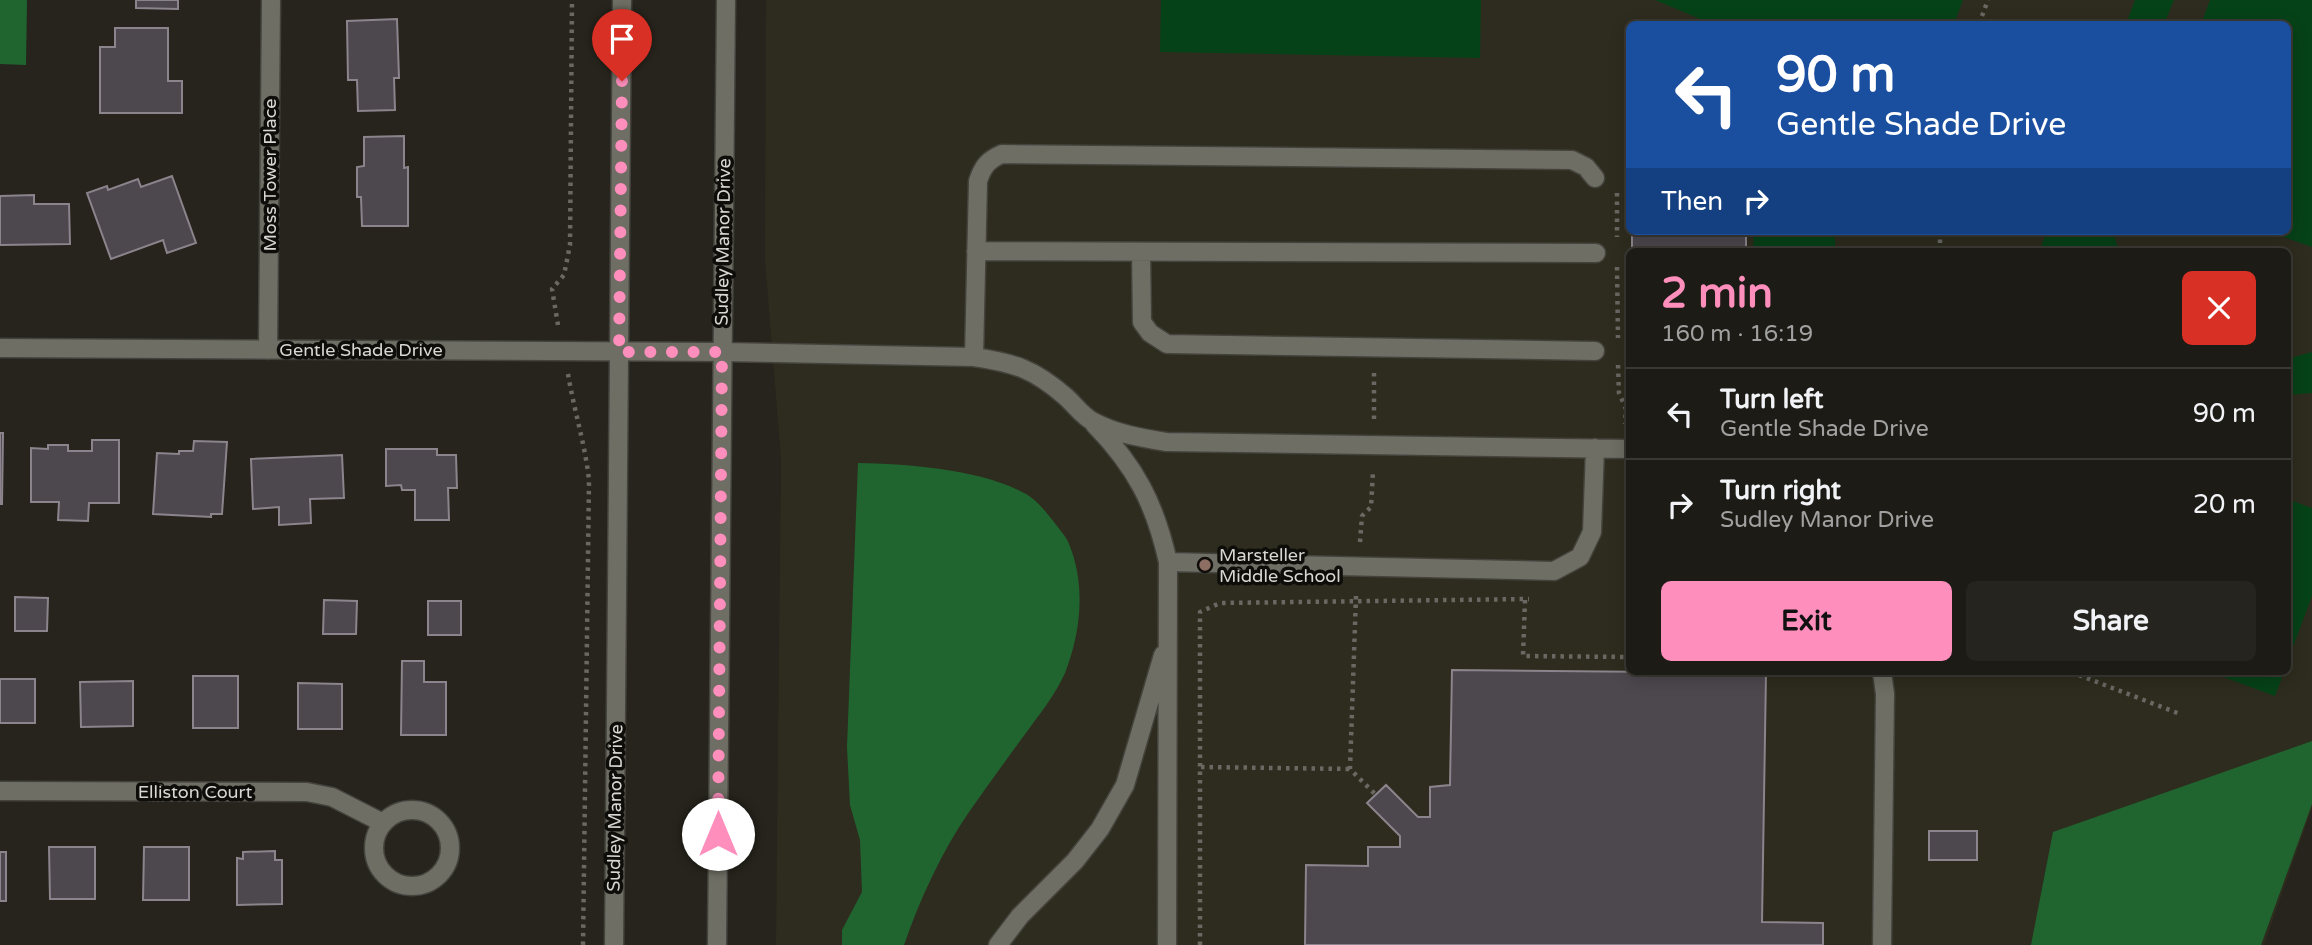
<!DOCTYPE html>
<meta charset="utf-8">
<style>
:root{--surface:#1c1b15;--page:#25241e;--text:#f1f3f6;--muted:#a0a1a0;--line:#3a3934;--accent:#fe8ebc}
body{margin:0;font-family:"Varela Round",sans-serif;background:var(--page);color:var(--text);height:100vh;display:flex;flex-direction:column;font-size:26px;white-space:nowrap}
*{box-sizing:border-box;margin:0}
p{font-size:23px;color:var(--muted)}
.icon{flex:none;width:38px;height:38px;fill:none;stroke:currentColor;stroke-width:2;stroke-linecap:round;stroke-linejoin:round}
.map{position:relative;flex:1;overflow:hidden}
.sheet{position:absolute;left:1626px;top:248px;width:665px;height:427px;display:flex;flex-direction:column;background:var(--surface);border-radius:10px;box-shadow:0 4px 18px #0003,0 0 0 2px var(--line)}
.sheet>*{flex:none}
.guide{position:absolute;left:1626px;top:21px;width:665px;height:214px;border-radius:10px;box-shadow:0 4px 18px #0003,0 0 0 2px var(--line);background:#1a4fa0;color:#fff;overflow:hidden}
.pin{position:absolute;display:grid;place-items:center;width:60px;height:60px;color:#fff;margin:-72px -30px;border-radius:50% 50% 50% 0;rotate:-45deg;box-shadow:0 0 7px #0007}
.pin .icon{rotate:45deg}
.me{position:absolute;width:77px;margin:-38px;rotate:0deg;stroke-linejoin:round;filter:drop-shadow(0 0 5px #0008)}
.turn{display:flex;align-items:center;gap:24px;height:147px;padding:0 35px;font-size:32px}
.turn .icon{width:91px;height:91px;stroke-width:2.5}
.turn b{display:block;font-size:49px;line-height:60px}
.then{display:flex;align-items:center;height:66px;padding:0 35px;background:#0003;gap:14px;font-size:26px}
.round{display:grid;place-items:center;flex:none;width:74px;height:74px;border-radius:10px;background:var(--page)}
.headline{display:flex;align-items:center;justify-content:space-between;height:119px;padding:0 35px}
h1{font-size:42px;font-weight:700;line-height:52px;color:var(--accent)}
.action{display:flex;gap:14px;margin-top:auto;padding:14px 35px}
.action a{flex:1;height:80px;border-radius:10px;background:var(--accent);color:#111;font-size:28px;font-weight:700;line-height:80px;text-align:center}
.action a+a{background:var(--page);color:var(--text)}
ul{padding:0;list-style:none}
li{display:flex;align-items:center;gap:21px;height:91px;padding:0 35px;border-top:2px solid var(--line)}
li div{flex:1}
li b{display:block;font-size:26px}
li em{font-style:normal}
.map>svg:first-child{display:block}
.built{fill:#2e2c1e;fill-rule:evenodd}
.green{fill:#064218}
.forest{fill:#206530}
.building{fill:#4d474e;stroke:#8b848c;stroke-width:2}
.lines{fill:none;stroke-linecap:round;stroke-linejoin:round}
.lane-casing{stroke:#43423c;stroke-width:21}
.street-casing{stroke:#43423c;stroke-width:21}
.secondary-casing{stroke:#43423c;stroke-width:21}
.path{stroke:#6a6862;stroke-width:4.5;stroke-dasharray:3.5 5;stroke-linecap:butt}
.lane{stroke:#6f6e64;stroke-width:18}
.street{stroke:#6f6e64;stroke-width:18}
.secondary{stroke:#6f6e64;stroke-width:18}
.route{stroke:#fe8ebc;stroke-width:12;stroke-dasharray:0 21.6}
.education-dot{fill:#8d6e63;stroke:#0e0d0a;stroke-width:2.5}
.labels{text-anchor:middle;stroke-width:7;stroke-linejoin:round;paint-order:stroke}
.street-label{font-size:18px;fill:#d8d7d2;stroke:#0e0d0a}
.poi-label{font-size:18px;fill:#d8d7d2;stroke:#0e0d0a;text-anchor:start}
</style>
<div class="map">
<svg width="2312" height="945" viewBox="0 0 2312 945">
<rect width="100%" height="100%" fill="#26241c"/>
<path class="built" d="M766,0H2312V808L2264,945H776L781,459L765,260ZM1629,24H2287V231H1629ZM1629,252H2287V672H1629Z"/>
<path class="green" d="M1161,0H1481L1480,58L1160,52Z
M1655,0H1963L1954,24H1712Z
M2135,0H2174L2164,24H2126Z
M2210,0H2312V247L2267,231H2287V24H2201Z
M1754,231H1835V252H1753Z
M2047,231H2113L2119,252H2039Z
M2312,352V393L2287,395V359Z
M2287,499L2312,508V596L2287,663Z
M2210,672H2284L2275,696Z"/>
<path class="forest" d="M0,0H27L26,65L0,64Z
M858,463C907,464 980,469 1024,493C1035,498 1046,512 1054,522C1059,529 1066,536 1069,544C1086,585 1081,632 1065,673C1057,691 1043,710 1031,726C1010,755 989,783 969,812C941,853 920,899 904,945H842V930L862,892L860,840L850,805L847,747Z
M2312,741V804L2261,945H2031L2053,832Z"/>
<path class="building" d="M136,0H178V9L136,8Z
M397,19L399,78H394L395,110L358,111L357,80H348L347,21Z
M115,28H168V81H182V113H100V47H115Z
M404,136V168L408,167V226H362L361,197H357V167L364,166V137Z
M172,176L196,243L167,253L163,240L111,259L87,193L107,186L108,190L138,179L141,187Z
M34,195V204H69L70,244L0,245V196Z
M1632,231H1746V252H1632Z
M0,433H3L2,504H0Z
M92,440H119V503H89L88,521L58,520L59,502H31V448L48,449V445H68V451H92Z
M194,441L227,442L222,514H211V517L153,514L157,453L179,454V451H193Z
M386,449H437V455H456L457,488H448L449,520H415V490H402L401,485L386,486Z
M342,455L344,498L310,499L311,523L279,525V507L253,509L251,459Z
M15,597L48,598L47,631H15Z
M324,600L357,601L356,634H323Z
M428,601H461V635H428Z
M402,661H424V682H446V735H401Z
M1452,670L1766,673L1762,922L1823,923V945H1305L1306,865L1368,866V847H1400V836L1367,803L1386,785L1418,817H1430V787L1450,785Z
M193,676H238V728H193Z
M0,679H35V723H0Z
M133,681V726L81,727L80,682Z
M298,683L342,684V729H298Z
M1929,831H1977V860H1929Z
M49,847H95V899H50Z
M144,847H189V900H143Z
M275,851V860H282V904L237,905V858L243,859V852Z
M0,852H6V901H0Z"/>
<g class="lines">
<defs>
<path id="lane" d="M976,251L1596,253
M1141,252L1142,322L1150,333L1167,344L1595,351
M722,352L974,357C1015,363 1034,369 1066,397C1075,405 1083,417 1094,422C1116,434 1142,438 1167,442L1629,449
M974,357L978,181C983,166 988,160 1002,154L1572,160L1586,167L1595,178
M1094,424C1136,467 1155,504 1168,562L1167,945
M1168,562L1554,571L1580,557L1592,532L1595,448
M1882,672L1885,694L1882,945
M998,945L1020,916L1075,861L1100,829L1125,785L1163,655"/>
<path id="street" d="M0,348L722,352
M268,350L271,0
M0,791L307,792L332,797L383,823
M374 848a38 38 0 1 1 76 0a38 38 0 1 1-76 0Z"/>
<path id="secondary" d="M614,945L622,0
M717,945L726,0"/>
</defs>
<use href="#lane" class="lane-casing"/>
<use href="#street" class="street-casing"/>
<use href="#secondary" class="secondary-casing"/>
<path class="path" d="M1979,24L1988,0
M1617,193V237
M1940,231V252
M1617,267L1618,338
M558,325L552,289L564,275L570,245L572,0
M1618,365L1619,393L1626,409L1625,424
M1374,373V420
M568,374C574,410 585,444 589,480L583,945
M1360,542L1362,516L1371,507L1373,471
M1356,596L1350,769L1376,795
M1525,600L1523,656L1629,657
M2071,672L2180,714
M1201,767L1350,769
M1200,945V612L1220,603L1529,599"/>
<use href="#lane" class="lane"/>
<use href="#street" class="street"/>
<use href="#secondary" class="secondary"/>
</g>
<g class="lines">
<path class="route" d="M622,81L619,352H722L718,834"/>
</g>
<circle class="education-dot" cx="1205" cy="565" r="7"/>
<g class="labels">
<g class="street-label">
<text transform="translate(270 175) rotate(-90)" y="6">Moss Tower Place</text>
<text transform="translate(723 242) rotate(-89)" y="6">Sudley Manor Drive</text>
<text x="361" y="356">Gentle Shade Drive</text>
<text x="195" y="798">Elliston Court</text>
<text transform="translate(615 808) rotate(-89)" y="6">Sudley Manor Drive</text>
</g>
<g class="poi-label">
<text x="1219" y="561">Marsteller<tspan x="1219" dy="21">Middle School</tspan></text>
</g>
</g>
</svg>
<div class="pin" style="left:622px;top:81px;background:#d93025"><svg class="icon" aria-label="arrive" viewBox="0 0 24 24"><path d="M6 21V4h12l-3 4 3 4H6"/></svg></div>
<svg class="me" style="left:718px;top:834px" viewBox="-20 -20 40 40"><circle r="19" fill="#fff"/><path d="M0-13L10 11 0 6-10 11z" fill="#fe8ebc"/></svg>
<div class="guide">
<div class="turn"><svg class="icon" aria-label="left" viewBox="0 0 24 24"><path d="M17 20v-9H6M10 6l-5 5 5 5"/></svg><div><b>90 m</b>Gentle Shade Drive</div></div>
<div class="then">Then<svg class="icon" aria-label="right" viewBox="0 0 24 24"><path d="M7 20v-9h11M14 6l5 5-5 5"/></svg></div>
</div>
<section class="sheet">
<div class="headline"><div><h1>2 min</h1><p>160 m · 16:19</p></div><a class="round" style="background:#d93025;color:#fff"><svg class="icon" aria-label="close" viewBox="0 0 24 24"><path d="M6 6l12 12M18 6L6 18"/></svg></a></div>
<ul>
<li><svg class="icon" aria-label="left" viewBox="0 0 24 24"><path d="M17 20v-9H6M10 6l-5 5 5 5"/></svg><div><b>Turn left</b><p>Gentle Shade Drive</p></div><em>90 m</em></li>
<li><svg class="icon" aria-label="right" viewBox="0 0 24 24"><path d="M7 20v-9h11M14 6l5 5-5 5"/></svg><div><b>Turn right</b><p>Sudley Manor Drive</p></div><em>20 m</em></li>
</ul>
<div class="action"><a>Exit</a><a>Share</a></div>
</section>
</div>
